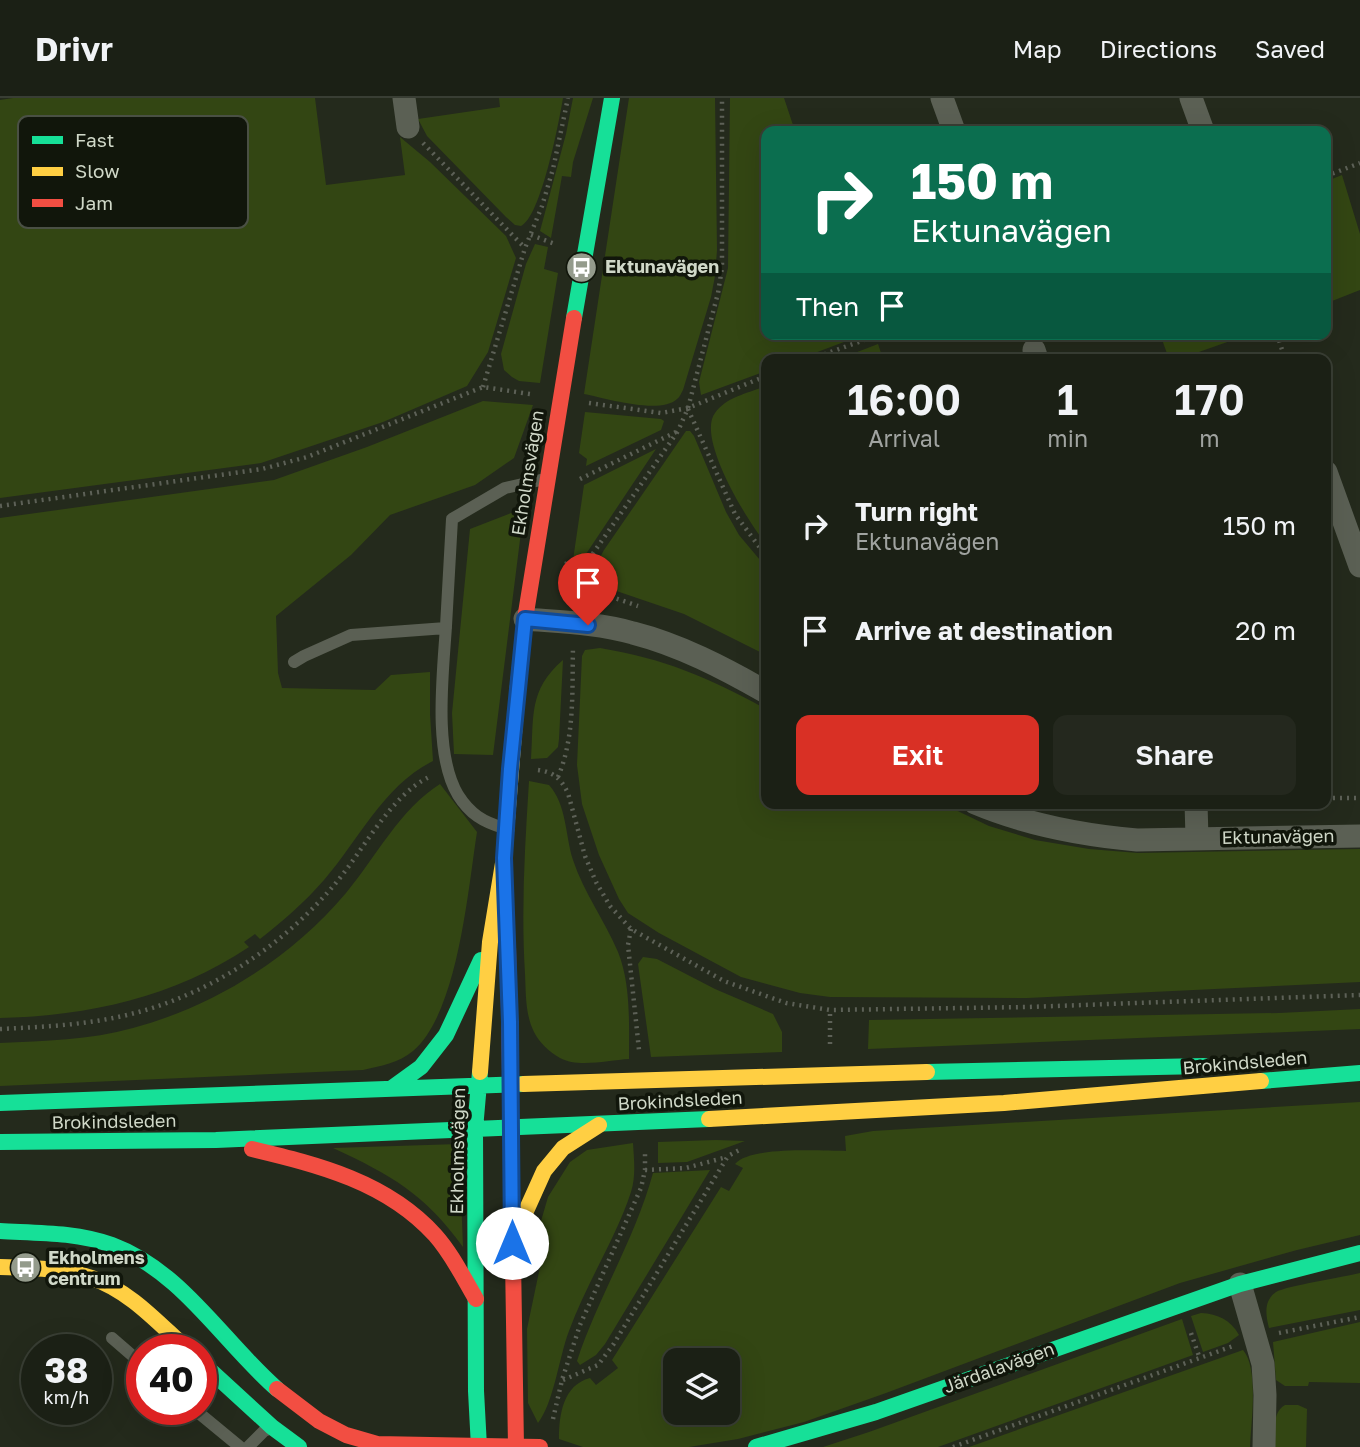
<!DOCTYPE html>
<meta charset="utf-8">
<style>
:root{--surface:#1b2015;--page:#24281e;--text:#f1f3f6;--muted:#a0a3a0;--line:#393e34;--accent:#d93025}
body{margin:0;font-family:"Golos Text",sans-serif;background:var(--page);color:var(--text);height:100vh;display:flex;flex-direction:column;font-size:26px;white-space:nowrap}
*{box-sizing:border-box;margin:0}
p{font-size:23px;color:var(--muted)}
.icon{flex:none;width:38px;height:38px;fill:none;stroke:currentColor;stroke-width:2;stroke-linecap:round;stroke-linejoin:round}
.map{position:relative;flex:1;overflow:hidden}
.sheet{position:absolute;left:761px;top:256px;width:570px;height:455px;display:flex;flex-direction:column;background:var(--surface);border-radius:14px;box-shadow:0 7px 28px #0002,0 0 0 2px var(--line)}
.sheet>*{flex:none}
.top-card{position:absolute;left:761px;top:28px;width:570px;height:214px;border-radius:14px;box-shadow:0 7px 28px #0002,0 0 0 2px var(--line);background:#0b6e4f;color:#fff;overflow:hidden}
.buttons{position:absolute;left:663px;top:1250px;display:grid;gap:14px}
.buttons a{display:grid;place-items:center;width:77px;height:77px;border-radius:14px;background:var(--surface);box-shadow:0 7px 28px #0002,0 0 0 2px var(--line);font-size:35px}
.speed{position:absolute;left:21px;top:1236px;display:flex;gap:14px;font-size:35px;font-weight:700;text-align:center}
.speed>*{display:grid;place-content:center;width:91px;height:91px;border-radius:50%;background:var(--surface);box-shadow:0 7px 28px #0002,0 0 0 2px var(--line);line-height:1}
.speed small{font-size:18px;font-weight:400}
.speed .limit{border:10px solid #d22;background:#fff;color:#111}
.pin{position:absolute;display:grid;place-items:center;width:60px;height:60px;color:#fff;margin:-72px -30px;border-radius:50% 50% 50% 0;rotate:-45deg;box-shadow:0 0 7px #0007}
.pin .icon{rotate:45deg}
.me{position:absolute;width:77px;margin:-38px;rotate:0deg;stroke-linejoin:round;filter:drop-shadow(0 0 5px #0008)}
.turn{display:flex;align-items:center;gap:24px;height:147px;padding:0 35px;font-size:32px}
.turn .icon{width:91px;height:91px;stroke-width:2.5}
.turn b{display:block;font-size:49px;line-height:60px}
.then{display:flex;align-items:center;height:66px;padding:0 35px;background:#0003;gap:14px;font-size:26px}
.eta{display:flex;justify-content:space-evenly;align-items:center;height:119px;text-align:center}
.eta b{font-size:42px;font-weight:600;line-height:49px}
.primary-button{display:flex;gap:14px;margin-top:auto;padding:14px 35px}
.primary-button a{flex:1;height:80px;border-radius:14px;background:var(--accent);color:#fff;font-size:28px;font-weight:600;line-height:80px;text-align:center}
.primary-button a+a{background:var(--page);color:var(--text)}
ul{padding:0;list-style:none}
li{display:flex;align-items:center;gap:21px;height:105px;padding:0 35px}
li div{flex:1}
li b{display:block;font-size:26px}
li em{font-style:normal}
header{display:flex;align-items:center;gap:42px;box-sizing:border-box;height:98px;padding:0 35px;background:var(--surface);border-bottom:2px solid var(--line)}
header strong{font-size:33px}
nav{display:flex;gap:38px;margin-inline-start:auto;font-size:24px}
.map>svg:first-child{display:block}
.green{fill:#334613;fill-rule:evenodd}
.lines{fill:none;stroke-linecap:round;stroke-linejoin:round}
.path{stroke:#5d6157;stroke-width:4.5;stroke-dasharray:2 5;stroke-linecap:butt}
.lane{stroke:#5b6054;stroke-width:12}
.street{stroke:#5b6054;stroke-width:23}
.fast{stroke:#16e098;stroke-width:16}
.slow{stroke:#ffcf43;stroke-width:16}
.jam{stroke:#f24e42;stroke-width:16}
.route-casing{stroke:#114b97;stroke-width:18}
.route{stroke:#1a73e8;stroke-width:12}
.labels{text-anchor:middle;stroke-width:7;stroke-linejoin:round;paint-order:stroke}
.poi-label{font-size:18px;font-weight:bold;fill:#d0d8c8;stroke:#11160b;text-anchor:start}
.street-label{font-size:18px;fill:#d0d8c8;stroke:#11160b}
.key{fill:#11160b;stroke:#4a5044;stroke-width:2}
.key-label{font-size:19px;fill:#d0d8c8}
</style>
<header>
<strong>Drivr</strong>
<nav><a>Map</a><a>Directions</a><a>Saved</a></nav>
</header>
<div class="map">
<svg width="1360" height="1349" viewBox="0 0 1360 1349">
<rect width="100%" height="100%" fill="#242a1c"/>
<path class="green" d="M13,0H315L326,87L405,77L400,39L430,64L506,138L516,160L488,254L467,288L383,324L261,365L0,400V2Z
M499,0H563C559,24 541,119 521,128L515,127L506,119L427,38L418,21L500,9Z
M573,0H593L573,64L571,79L562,78L551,140L540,133L566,36Z
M629,0H715L717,152L715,178L711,199L683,292C681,295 680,299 677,301C660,317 605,300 584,296Z
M730,0H784L794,30V33H766V236H865L799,261H766V273L701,297L699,284L728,170Z
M1342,77L1360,136V192L1327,205V83Z
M535,146L548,149L544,171L558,175L540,285L519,283L512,279L504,272L501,256L526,166Z
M1160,236H1250L1179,261H1169Z
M878,246L883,261H839Z
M766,288V446C748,424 696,340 715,315C726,299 749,295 766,288Z
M483,303L533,307L514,360L475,387L390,417L351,457L276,518L278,575L282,590L375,592L391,577L430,574V616L433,663C384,687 358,743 324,782C305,804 283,823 260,841L255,836L244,844L249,849C174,899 89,918 0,920V420L274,382L367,349Z
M585,314L661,321L664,323L661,332L586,368L587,361L579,355Z
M686,333H690L694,338L726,414L739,437L766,469V557L684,516L587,483L604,452Z
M656,351L582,462H573L584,387Z
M524,410L493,657L454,656L452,615L470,431Z
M600,550C666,561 709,580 766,611V705H941L989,728L1035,742L1089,751L1138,755L1360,751V884L1027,900L830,899L800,895L741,879L659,835L628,815L619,801L599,757L582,706L577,667L582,558L585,552Z
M563,562L559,641L558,649L547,660L531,661C534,619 528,592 563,562Z
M529,683L549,687C567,707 565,737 573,762C584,795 605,823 618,854C631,886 629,927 629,961C609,962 578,970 560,960C549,954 539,944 534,934C525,916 526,895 525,876C521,811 525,747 529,683Z
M440,686L477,734C468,791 458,915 413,953C399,965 380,968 363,972L0,988V945C44,943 90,942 133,930C215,908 291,860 346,795C376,759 400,711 440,686Z
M643,859L657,861L715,891L773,916L782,934V954L651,959L638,866Z
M1360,911V931L868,951L869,922L1279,915Z
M1360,1004V1137L1297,1152L1180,1185L886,1295L804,1324L738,1341L689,1349H583L559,1341C559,1317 563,1287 590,1280L596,1287L618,1270L612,1262L721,1089L729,1093L743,1070L735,1066C750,1048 821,1053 846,1053L845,1038L873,1033ZM676,1262H728V1314H676Z
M716,1042L745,1043L687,1064L658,1065V1044Z
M633,1045C634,1062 636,1078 631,1094C616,1140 586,1186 569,1233C559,1259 554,1304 538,1325L528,1305L527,1231L540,1169L541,1123L548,1099L570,1064L587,1052Z
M459,1046L463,1149C425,1096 391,1077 333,1050Z
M710,1072L605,1246L596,1257L580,1267L577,1263C598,1199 635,1141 653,1075Z
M1360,1175V1212L1269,1230C1266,1218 1263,1203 1276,1194C1286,1188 1344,1179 1360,1175Z
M1201,1215C1218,1216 1231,1222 1239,1237L1228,1245L1203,1254L1191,1218Z
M1182,1221L1193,1257L938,1349H823L869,1334Z
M1360,1224V1285L1309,1284L1308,1288H1285L1276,1282L1273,1244Z
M1243,1252C1259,1270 1251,1325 1250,1349H969Z
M1285,1307H1298L1307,1311L1306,1349H1275C1276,1334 1271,1315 1285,1307Z"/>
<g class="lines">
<path class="path" d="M423,45L525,150
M1326,78L1360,65
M531,137L555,146
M1277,236L1285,261
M811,261L881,236
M483,289L525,150L542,108L553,71L568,0
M589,305L661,315L688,310L766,278
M688,311L735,416L766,458
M580,381L676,334
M0,408L262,371L307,359L483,289L530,296
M567,464L566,467L581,476
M577,487L638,508
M576,501L577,487L587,464L678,333L688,310L718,195L722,170V0
M538,672C554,674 561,681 568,695L585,758L596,784L610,808L631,831L724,883L786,905L830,912L1027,909L1360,897
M558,679C575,639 572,592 573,548
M1326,700H1360
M631,831L628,847L639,952
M0,931C42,929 85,927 127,917C207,898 282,849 335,786C363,753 390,698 429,679
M830,946V912
M645,1072L686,1070L727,1059
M1191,1235L1200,1261
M1279,1235L1360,1219
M563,1282L598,1267L613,1247L728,1058L741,1051
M553,1321L562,1282L580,1227L641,1090L645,1072V1053
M953,1349L1233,1248"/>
<path class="lane" d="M294,564L304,558L351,537L446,530
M504,730C483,724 470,716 458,697C433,655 443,576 446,528C448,492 450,457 452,421L505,390L545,381
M112,1240L142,1266
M194,1311L240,1349
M248,1349L264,1333L271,1330"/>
<path class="street" d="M404,0L408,29
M942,0L954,33
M1191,0L1203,33
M1034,252L1037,261
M1326,374L1360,468
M525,521C561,524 598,525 633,535C680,547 724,570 766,594
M975,705C1027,727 1081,737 1137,742L1360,738
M1196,705L1197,740
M1240,1186L1263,1266L1265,1297L1264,1349"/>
<path class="fast" d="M574,220L612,0
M927,974L1204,968
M1261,983L1360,975
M392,990L421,969L446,937L481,862
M0,1005L523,986
M0,1044L216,1042L709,1021
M0,1133C37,1135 76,1134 112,1147C182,1173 223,1244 277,1291
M201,1264L272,1329L299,1349
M479,1349L476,1293L475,1031L480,974
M756,1349L876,1314L1240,1186L1360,1155"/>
<path class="slow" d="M480,974L490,844L504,759L518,587
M523,986L927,974
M709,1021L1004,1005L1261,983
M517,1133L544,1073L563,1050L599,1027
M0,1169C30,1170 62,1170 92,1180C130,1193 158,1225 187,1251"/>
<path class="jam" d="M518,587L525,521L574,220
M508,849L516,1349
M252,1051C319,1067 387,1084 435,1137C452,1156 463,1179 476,1201
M277,1291L319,1323L346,1337L377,1346L540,1349"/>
</g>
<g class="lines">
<defs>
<path id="route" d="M512,1145L510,924L504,760L510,671L525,521L588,527"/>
</defs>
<use href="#route" class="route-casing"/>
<use href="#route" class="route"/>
</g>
<defs>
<symbol id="bus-disc" viewBox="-11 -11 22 22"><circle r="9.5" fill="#949b8c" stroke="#11160b"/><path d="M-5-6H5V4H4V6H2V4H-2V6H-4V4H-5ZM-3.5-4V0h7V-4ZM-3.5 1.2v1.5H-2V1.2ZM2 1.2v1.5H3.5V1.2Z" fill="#fff"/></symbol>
</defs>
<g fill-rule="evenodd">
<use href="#bus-disc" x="564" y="152" width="35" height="35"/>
<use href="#bus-disc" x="8" y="1152" width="35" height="35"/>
</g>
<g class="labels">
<g class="poi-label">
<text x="605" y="175">Ektunavägen</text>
<text x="48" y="1166">Ekholmens<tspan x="48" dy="21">centrum</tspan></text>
</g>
<g class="street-label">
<text transform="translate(528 375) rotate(-81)" y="6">Ekholmsvägen</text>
<text transform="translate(1278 739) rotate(-1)" y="6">Ektunavägen</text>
<text transform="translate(1245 965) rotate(-5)" y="6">Brokindsleden</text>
<text transform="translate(680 1003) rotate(-3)" y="6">Brokindsleden</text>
<text transform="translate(114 1024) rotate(-1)" y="6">Brokindsleden</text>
<text transform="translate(458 1053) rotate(-89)" y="6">Ekholmsvägen</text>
<text transform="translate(999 1270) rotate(-20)" y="6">Järdalavägen</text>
</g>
</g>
<rect x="18" y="18" width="230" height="112" rx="10" class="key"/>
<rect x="32" y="38" width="31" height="8" fill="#16e098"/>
<rect x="32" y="69" width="31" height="9" fill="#ffcf43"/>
<rect x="32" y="101" width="31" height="8" fill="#f24e42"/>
<g class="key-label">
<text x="75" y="49">Fast</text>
<text x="75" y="80">Slow</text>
<text x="75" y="112">Jam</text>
</g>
</svg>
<div class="buttons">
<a><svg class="icon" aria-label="layers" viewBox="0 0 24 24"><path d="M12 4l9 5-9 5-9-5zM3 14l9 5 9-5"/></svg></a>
</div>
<div class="speed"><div>38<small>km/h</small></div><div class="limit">40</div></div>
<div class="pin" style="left:588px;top:527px;background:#d93025"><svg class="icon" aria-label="arrive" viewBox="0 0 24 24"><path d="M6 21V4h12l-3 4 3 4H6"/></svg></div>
<svg class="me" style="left:512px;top:1145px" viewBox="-20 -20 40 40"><circle r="19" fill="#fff"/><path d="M0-13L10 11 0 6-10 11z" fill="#1a73e8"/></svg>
<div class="top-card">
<div class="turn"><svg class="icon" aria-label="right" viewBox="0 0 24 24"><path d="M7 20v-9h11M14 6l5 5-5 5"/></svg><div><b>150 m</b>Ektunavägen</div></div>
<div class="then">Then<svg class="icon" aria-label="arrive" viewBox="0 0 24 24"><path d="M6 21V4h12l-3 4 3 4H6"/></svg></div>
</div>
<section class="sheet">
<div class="eta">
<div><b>16:00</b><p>Arrival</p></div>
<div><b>1</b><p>min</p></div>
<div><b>170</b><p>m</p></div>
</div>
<ul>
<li><svg class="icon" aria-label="right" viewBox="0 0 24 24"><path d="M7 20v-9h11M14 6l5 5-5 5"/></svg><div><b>Turn right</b><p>Ektunavägen</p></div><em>150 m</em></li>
<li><svg class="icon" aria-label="arrive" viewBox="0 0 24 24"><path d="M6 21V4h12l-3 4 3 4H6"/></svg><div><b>Arrive at destination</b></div><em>20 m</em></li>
</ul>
<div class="primary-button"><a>Exit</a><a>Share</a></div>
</section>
</div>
